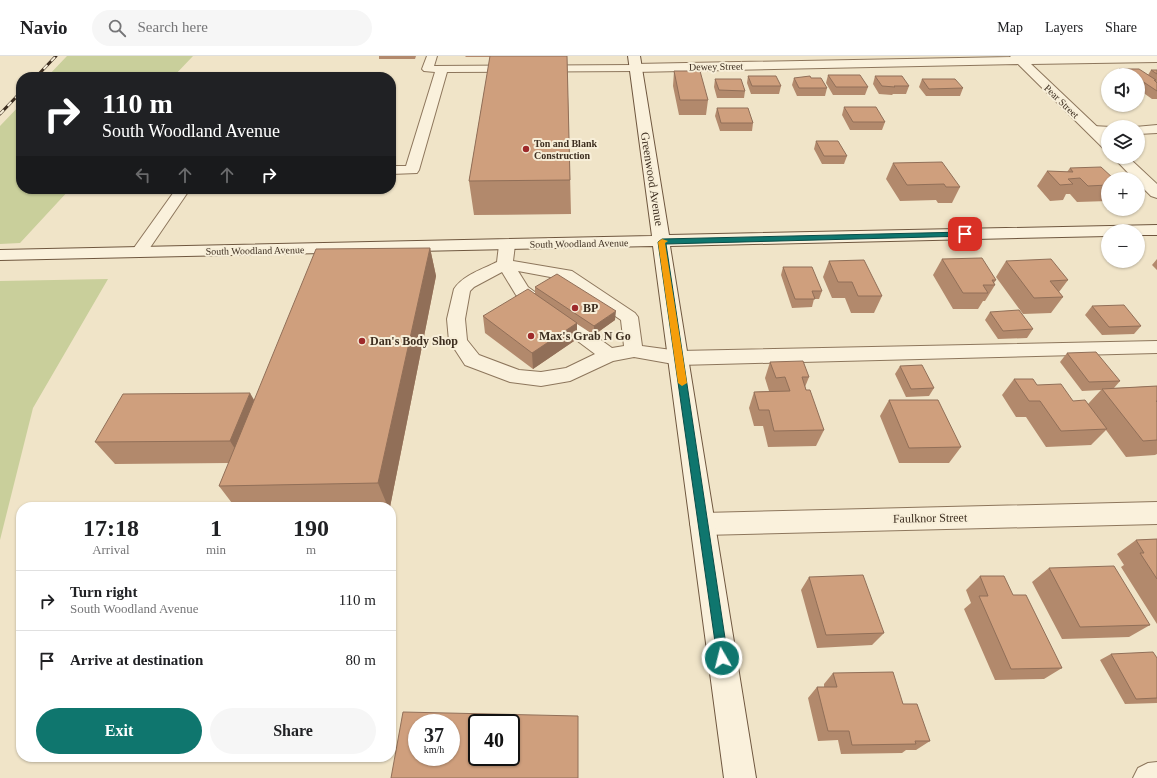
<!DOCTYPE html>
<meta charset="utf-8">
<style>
:root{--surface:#fff;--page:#f6f6f6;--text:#202124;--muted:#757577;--line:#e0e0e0;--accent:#0f766e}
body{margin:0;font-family:"Times New Roman",serif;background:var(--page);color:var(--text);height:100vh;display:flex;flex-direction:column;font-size:15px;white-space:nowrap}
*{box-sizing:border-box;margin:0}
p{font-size:13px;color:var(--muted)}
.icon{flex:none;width:22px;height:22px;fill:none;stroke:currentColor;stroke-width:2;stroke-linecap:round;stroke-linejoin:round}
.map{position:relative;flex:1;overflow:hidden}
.side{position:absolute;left:16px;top:446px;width:380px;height:260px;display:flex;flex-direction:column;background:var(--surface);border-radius:16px;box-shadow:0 1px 3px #0004}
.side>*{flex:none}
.hud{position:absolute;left:16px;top:16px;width:380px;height:122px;border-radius:16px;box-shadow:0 1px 3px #0004;background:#202124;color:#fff;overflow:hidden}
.fabs{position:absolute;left:1101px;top:12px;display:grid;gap:8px}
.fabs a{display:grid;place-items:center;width:44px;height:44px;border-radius:50%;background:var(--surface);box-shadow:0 1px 3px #0004;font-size:20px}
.speed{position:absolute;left:408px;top:658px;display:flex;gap:8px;font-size:20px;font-weight:700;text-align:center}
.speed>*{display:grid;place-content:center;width:52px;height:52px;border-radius:50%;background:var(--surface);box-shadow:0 1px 3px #0004;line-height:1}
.speed small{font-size:10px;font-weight:400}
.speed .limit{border:2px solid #111;border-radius:6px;background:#fff;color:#111}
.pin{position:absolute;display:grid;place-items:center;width:34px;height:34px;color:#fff;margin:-17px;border-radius:8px;box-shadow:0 2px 6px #0006}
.me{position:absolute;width:44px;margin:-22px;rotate:352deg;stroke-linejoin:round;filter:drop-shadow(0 0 3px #0008)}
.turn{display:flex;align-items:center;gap:14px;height:84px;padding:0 20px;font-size:18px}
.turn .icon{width:52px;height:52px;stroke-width:2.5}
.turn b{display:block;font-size:28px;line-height:34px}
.lanes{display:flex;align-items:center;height:38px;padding:0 20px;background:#0003;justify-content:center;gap:20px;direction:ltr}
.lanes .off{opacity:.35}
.eta{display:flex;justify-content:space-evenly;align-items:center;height:68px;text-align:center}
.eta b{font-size:24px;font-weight:700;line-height:28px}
.button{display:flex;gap:8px;margin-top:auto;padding:8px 20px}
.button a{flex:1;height:46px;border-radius:24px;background:var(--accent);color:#fff;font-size:16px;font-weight:700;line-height:46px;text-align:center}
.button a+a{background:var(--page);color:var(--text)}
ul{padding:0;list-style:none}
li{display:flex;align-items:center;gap:12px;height:60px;padding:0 20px;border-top:1px solid var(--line)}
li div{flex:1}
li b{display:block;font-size:15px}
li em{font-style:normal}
header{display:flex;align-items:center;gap:24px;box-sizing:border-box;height:56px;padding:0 20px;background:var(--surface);border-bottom:1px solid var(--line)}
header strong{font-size:19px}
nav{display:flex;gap:22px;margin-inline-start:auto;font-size:14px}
.search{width:280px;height:36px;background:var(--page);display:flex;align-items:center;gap:10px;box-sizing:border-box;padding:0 14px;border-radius:22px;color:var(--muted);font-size:15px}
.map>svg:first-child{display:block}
.green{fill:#c9cf9b}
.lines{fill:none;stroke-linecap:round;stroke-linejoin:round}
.lane-casing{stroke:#8d765c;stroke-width:2}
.street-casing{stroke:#8d765c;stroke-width:2}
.secondary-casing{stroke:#6f573f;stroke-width:2}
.lane{fill:#faf1dc;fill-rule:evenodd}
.street{fill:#faf1dc;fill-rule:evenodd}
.secondary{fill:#faf1dc;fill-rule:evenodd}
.rail-casing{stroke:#3d2e20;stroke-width:3}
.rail{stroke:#f7eed8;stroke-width:2;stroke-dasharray:5.5;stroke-linecap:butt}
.wall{fill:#b2896c}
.shaded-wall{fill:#916f58}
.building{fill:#cf9f7d;stroke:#916f58;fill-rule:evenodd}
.route{fill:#0f766e;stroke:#0a4d48}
.slow{fill:#f59e0b}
.poi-dot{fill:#9e2a2b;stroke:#f7eed8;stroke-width:1.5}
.labels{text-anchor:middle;stroke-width:4;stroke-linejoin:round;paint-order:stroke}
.far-street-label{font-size:10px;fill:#3d2e20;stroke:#f7eed8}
.far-poi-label{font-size:10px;font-weight:bold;fill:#3d2e20;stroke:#f7eed8;text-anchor:start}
.street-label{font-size:12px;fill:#3d2e20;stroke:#f7eed8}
.poi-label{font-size:12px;font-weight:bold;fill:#3d2e20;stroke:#f7eed8;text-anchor:start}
</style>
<header>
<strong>Navio</strong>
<div class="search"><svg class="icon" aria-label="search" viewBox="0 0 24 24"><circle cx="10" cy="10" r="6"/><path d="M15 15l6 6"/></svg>Search here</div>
<nav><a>Map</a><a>Layers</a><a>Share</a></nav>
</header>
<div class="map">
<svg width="1157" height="722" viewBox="0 0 1157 722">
<rect width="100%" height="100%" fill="#f0e4c8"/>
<path class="green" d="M67,0H193L173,21H47Z
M21,48V133H70L20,187L0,188V70Z
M108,223L33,352L0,484V225Z"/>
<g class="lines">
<defs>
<path id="lane" d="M427,0H437L434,10L635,9L641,12L635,15L447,16L419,114L417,117L391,118V110H406L435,16L424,15L422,13Z
M1157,69V77L1138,78V71H1135Z
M1093,70L1111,71H1108V78L1089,77L1087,74L1089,71Z
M176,133H190L145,199L139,201L133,199L131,196Z
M507,184L513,186L515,189L513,205L572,215L635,257L638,261L642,290L679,295L1157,285V297L679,309L634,301L613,305L570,325L541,330L510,326L465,309L452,289L449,285L447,263L454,233C463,219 483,213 497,206L499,189L501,186ZM518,215L561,223L621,264L624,290L612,292L528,231ZM502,216L516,239L595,298L566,312L541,316L519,314L479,299L467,284L465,263L470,235L474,231Z
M1157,706V722H1133L1138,712L1148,707Z"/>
<path id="street" d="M1010,0H1157V6L1031,8L1108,81V93L1103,92L1018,8L635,16L631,15L629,12L631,9L635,8L1011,1Z
M1113,101H1128L1157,128V142L1151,140L1138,127V123H1134Z
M1157,446V468L703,479L694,476L690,468L694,460L703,457Z"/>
<path id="secondary" d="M628,0H640L669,179L1157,169V179H1138V175H1108V180L670,190L756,722H724L653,190L0,204V194L652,180Z"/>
</defs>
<use href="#lane" class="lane-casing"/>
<use href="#street" class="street-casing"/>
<use href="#secondary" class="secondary-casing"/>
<use href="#lane" class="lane"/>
<use href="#street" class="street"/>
<use href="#secondary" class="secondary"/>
<defs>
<path id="rail" d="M36,21L56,0
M0,58L21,36"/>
</defs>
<use href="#rail" class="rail-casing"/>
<use href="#rail" class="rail"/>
</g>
<path class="wall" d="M379,0H416L415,3H379Z
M465,0H567L571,158L474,159L469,125L490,1H466Z
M1119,13L1148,19L1151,14H1157V43H1152L1138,33V19H1115Z
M674,15L708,44L706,59H679L673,30Z
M828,19L868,31L865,39H833L826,27Z
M748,20L781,30L779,38H751L747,27Z
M875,20L909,30L906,38H893L892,39L879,38L873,28Z
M794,22H811L827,32L825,40H797L792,29Z
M715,23L745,35L744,42H717L714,31Z
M922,23L963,32L960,40H926L919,31Z
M844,51L885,66L882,74H850L842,59Z
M717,52L753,67L752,75H720L715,60Z
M816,85L847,100L844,108H822L814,93Z
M893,107L960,131L952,147H938L936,144L900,145L886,123Z
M1070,112L1108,123V145L1077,146L1070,138H1066L1063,144L1050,145L1037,130L1047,115L1067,116Z
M430,192L436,220L390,451H235L219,430L229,407L115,408L95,386L254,344Z
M942,203L996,224L994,227L995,229L985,245H983L978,253H953L933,219Z
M1157,203V214L1152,209Z
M829,205L882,240L874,257H851L845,242H832L823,221Z
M1006,205L1068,224L1059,236L1063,241L1051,257L1023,258L996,221Z
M783,211L822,235L819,243H814L812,251L792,252L781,219Z
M535,231L615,264L594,279L577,268V283L533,313L485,277L483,260L535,238Z
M1092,250L1141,270L1134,278L1102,279L1085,259Z
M990,256L1033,273L1027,282L998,283L985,264Z
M1067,297L1120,325L1114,332L1157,330V398L1155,399L1126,401L1106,374L1091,389L1046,391L1026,361H1016L1002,339L1014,323L1037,329L1073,345L1088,348L1101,334L1082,335L1060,306Z
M770,306L809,321L805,331L824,374L816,390L768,391L763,370H754L749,352L754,336L769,335L765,322Z
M900,310L934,332L929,340L906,341L895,318Z
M889,344L961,391L949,407H899L880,360Z
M1157,483V568L1121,511L1124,509L1117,498L1136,484Z
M1049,512L1150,569L1129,581L1062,583L1032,526Z
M980,520L1013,539L1062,612L1044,623L995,624L964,553L971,547L966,534Z
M809,521L884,577L872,589L817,592L801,534Z
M1111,598L1157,602V647L1125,648L1100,604Z
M833,617L903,648L930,685L916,694H906L902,697L841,698L838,684L818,685L808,642L817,631H824V628Z"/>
<path class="shaded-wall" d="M430,192L436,220L390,451H388L378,427Z
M616,255L615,264L594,279V270Z
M577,267V283L533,313L532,297Z
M250,337L263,359L244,407L230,385Z"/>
<path class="building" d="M490,0H567L570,124L469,125Z
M1119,13H1139L1156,24H1154L1157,27V35L1142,25H1138V19H1127Z
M1151,14H1157V18Z
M674,15H700L708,44H680Z
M828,19H860L868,31H836Z
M748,20H776L781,30H752Z
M810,20L811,22H821L827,32H799L794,22Z
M875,20H902L909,30H894L895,31L882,30Z
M715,23H741L745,35L719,34Z
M922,23H955L963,32L929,33Z
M844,51H876L885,66H853Z
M717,52H748L753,67H721Z
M816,85H838L847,100H824Z
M942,106L960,131H946L944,128L907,129L893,107Z
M1101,111L1114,123H1108V129L1088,130L1080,122L1068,123L1073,128L1060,129L1047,115L1073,116L1070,112Z
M430,192L378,427L219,430L316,193Z
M982,202L996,224H992L995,229H983L988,237H963L942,203Z
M1051,203L1068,224L1050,225L1063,241L1034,242L1006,205Z
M864,204L882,240H858L852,226H838L829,205Z
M783,211H812L822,235H812L815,243H795Z
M557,218L616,255L594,270L535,231Z
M528,233L577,267L532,297L483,260Z
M1124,249L1141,270L1109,271L1092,250Z
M1019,254L1033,273L1003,275L990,256Z
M1096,296L1120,325L1089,326L1067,297Z
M803,305L809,321H802L806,334H810L824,374L774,375L769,354H759L754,336L790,335L785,321L776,322L770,306Z
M922,309L934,332L911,333L900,310Z
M1014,323H1033L1037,329L1061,328L1073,345L1085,344L1107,373L1061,375L1040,345H1029Z
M1157,330V345H1156L1157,346V384L1143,385L1102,333Z
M250,337L230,385L95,386L123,338Z
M889,344H938L961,391L909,392Z
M1157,483V523L1140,497H1144L1136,484Z
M1114,510L1150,569L1080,571L1049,512Z
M863,519L884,577L826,579L809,521Z
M980,520H1004L1013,539H1026L1062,612L1011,613L979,540H988Z
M1153,596L1157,602V642L1136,643L1111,598Z
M893,616L903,648H917L930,685H915L916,688L852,689L849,675H828L817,631H837L833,617Z
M403,656L578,660V722H391ZM417,667H451V701H417ZM477,667H511V701H477Z"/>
<path class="route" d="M965,176L969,178L968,180L666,188L728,602L727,607L722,608L718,607L658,186L662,183Z"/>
<path class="slow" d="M662,183L668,185L665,187L687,327L682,330L678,327L658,186Z"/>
<g class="poi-dot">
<circle cx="526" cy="93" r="4"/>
<circle cx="575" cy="252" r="4"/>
<circle cx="531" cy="280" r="4"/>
<circle cx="362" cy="285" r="4"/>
</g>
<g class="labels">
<g class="far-street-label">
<text transform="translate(716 10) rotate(-1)" y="4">Dewey Street</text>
<text transform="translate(1062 45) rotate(44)" y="4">Pear Street</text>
<text transform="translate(579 187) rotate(-1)" y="4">South Woodland Avenue</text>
<text transform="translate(255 194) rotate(-1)" y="4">South Woodland Avenue</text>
</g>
<g class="far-poi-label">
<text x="534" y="91">Ton and Blank<tspan x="534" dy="12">Construction</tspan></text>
</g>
<g class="street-label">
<text transform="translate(652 123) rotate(81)" y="4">Greenwood Avenue</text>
<text transform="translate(930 462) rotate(-1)" y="4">Faulknor Street</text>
</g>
<g class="poi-label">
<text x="583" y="256">BP</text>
<text x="539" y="284">Max's Grab N Go</text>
<text x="370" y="289">Dan's Body Shop</text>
</g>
</g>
</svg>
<div class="fabs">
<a><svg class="icon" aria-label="sound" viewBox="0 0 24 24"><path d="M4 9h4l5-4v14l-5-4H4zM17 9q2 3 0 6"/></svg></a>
<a><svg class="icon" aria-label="layers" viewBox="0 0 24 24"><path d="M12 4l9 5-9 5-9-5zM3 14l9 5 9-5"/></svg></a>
<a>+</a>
<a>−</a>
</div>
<div class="speed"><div>37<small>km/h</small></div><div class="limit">40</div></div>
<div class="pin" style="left:965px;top:178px;background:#d93025"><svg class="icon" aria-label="arrive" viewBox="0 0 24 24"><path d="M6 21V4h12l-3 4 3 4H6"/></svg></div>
<svg class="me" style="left:722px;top:602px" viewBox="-20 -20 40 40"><circle r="17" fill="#0f766e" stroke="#fff" stroke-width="3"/><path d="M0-11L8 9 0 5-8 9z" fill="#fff"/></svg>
<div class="hud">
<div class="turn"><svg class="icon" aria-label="right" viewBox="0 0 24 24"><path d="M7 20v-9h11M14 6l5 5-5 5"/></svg><div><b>110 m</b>South Woodland Avenue</div></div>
<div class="lanes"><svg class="icon off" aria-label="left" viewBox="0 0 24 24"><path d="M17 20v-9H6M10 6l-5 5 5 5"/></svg><svg class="icon off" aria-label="ahead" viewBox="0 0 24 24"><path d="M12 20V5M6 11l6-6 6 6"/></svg><svg class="icon off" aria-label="ahead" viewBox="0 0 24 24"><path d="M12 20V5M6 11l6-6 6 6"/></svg><svg class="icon" aria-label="right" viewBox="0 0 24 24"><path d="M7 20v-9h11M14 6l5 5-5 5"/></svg></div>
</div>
<section class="side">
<div class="eta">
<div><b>17:18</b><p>Arrival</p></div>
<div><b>1</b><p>min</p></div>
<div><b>190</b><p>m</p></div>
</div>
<ul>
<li><svg class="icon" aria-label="right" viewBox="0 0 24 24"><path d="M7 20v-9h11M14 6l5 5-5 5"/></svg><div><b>Turn right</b><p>South Woodland Avenue</p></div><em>110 m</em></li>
<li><svg class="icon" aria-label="arrive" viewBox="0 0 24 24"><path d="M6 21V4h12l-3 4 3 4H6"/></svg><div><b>Arrive at destination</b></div><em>80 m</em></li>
</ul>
<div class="button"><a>Exit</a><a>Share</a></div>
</section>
</div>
